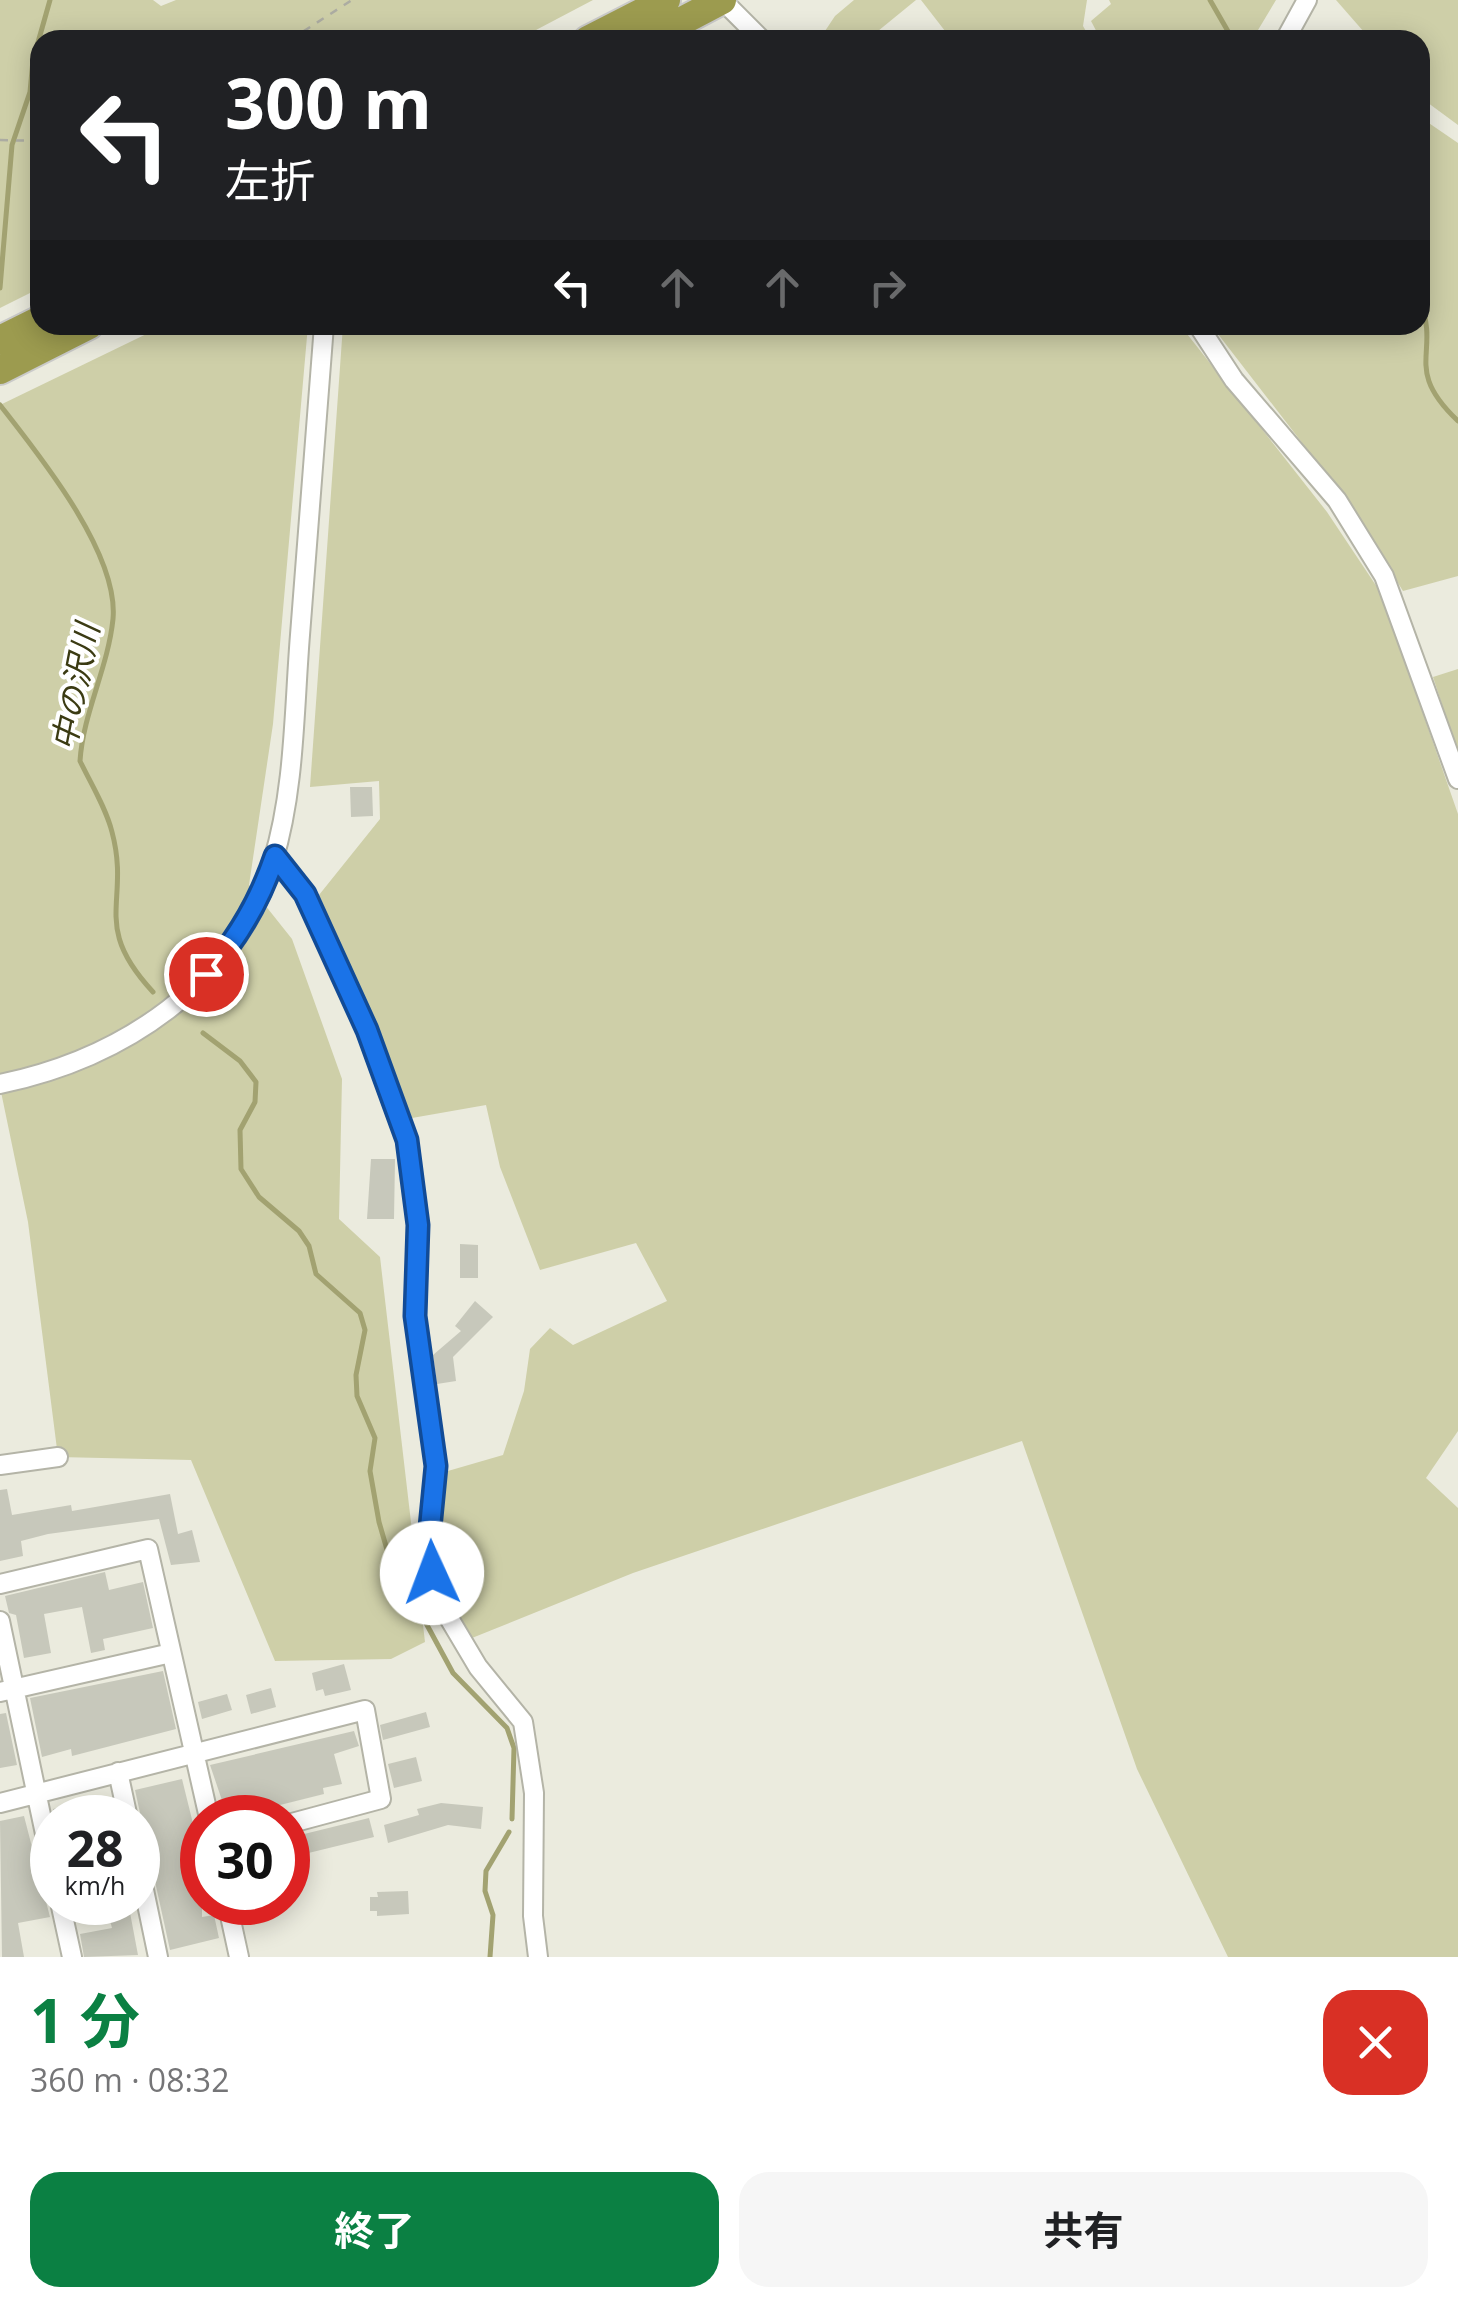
<!DOCTYPE html>
<html lang="ja">
<meta charset="utf-8">
<style>
:root{--surface:#fff;--page:#f6f6f6;--text:#202124;--muted:#757577;--accent:#0b8043}
body{margin:0;font-family:"Open Sans","Noto Sans JP",sans-serif;background:var(--page);color:var(--text);height:100vh;display:flex;flex-direction:column;font-size:38px;white-space:nowrap}
*{box-sizing:border-box;margin:0}
p{font-size:32px;color:var(--muted)}
.icon{flex:none;width:55px;height:55px;fill:none;stroke:currentColor;stroke-width:2;stroke-linecap:round;stroke-linejoin:round}
.map{position:relative;height:1957px;overflow:hidden}
.drawer{display:flex;flex-direction:column;background:var(--surface);flex:1}
.drawer>*{flex:none}
.top-card{position:absolute;left:30px;top:30px;width:1400px;height:305px;border-radius:30px;box-shadow:0 5px 25px #0003;background:#202124;color:#fff;overflow:hidden}
.speed{position:absolute;left:30px;top:1795px;display:flex;gap:20px;font-size:50px;font-weight:700;text-align:center}
.speed>*{display:grid;place-content:center;width:130px;height:130px;border-radius:50%;background:var(--surface);box-shadow:0 5px 25px #0003;line-height:1}
.speed small{font-size:25px;font-weight:400}
.speed .limit{border:15px solid #d22;background:#fff;color:#111}
.pin{position:absolute;display:grid;place-items:center;width:85px;height:85px;color:#fff;margin:-42px;border:5px solid #fff;border-radius:50%;box-shadow:0 2px 10px #0007}
.me{position:absolute;width:110px;margin:-55px;rotate:358deg;stroke-linejoin:round;filter:drop-shadow(0 0 8px #0008)}
.turn{display:flex;align-items:center;gap:35px;height:210px;padding:0 30px;font-size:45px}
.turn .icon{width:130px;height:130px;stroke-width:2.5}
.turn b{display:block;font-size:70px;line-height:85px}
.lanes{display:flex;align-items:center;height:95px;padding:0 30px;background:#0003;justify-content:center;gap:50px;direction:ltr}
.lanes .off{opacity:.35}
.round{display:grid;place-items:center;flex:none;width:105px;height:105px;border-radius:30px;background:var(--page)}
.head{display:flex;align-items:center;justify-content:space-between;height:170px;padding:0 30px}
h1{font-size:60px;font-weight:700;line-height:75px;color:var(--accent)}
.primary-button{display:flex;gap:20px;margin-top:auto;padding:20px 30px}
.primary-button a{flex:1;height:115px;border-radius:30px;background:var(--accent);color:#fff;font-size:40px;font-weight:700;line-height:115px;text-align:center}
.primary-button a+a{background:var(--page);color:var(--text)}
.map>svg:first-child{display:block}
.green{fill:#cecfa8}
.lines{fill:none;stroke-linecap:round;stroke-linejoin:round}
.stream{stroke:#a2a271;stroke-width:5}
.building{fill:#c7c8bb}
.minor-casing{stroke:#b4b4a7;stroke-width:22}
.highway-casing{stroke:#cacac9;stroke-width:32}
.path{stroke:#acaca2;stroke-width:2.5;stroke-dasharray:8 8;stroke-linecap:butt}
.minor{stroke:#fff;stroke-width:18}
.highway{stroke:#9c9b4f;stroke-width:28}
.route-casing{stroke:#114b97;stroke-width:25}
.route{stroke:#1a73e8;stroke-width:18}
.labels{text-anchor:middle;stroke-width:8;stroke-linejoin:round;paint-order:stroke}
.water-label{font-size:32px;font-style:italic;fill:#3b3b13;stroke:#fff}
</style>
<div class="map">
<svg width="1458" height="1957" viewBox="0 0 1458 1957">
<rect width="100%" height="100%" fill="#ebebde"/>
<path class="green" d="M0,0H153L161,6L176,0H593L517,40H40V288L0,308Z
M854,0H916L867,40H819L835,16Z
M921,0H1087L1083,26L1091,40H952Z
M1109,0H1276L1252,40H1101L1091,21L1111,4Z
M1336,0H1458V125L1420,97V40H1371Z
M1420,117L1458,143V576L1403,591L1344,497L1211,325H1420Z
M165,325H308L273,724L249,885L292,939L342,1079L339,1219L380,1257L425,1642L391,1659L275,1661L191,1460L58,1457L28,1222L0,1087V405Z
M343,325H1180L1327,512L1381,593L1458,814V1431L1426,1478L1458,1508V1957H1228L1137,1769L1022,1441L633,1573L472,1638C433,1571 434,1548 441,1473L503,1455L524,1391L530,1349L550,1328L573,1345L667,1301L636,1243L540,1270L500,1167L486,1105L412,1118L319,895L380,819L379,781L310,787Z
M1458,669V753L1433,677Z"/>
<g class="lines">
<path class="stream" d="M1210,0L1233,40
M0,288L12,145L30,92L33,60L50,0
M1420,302C1441,353 1402,368 1458,421
M0,405C39,455 119,553 113,619C108,668 83,713 80,761C91,784 106,808 112,832C131,903 90,924 153,992
M203,1033L240,1061L256,1082L255,1102L240,1130L241,1169L259,1197L299,1231L309,1246L316,1274L360,1313L365,1330L356,1375L357,1396L375,1438L370,1471L379,1522L388,1553L453,1673L507,1728L514,1748L512,1819
M490,1957L493,1915L485,1891L486,1871L509,1832"/>
</g>
<path class="building" d="M350,787H372L373,816L351,817Z
M371,1159H395L394,1219H367Z
M460,1244L478,1245V1278H460Z
M475,1301L493,1317L453,1357L456,1381L437,1384L433,1355L461,1331L455,1326Z
M7,1489L12,1515L71,1505L72,1511L170,1494L178,1534L192,1530L200,1562L171,1565L159,1519L48,1534L21,1541L23,1556L0,1561V1490Z
M105,1572L109,1590L143,1582L153,1628L103,1639L105,1650L91,1653L82,1607L44,1614L51,1653L24,1658L16,1615L9,1613L5,1596Z
M344,1664L351,1690L325,1696L323,1689L316,1691L312,1673Z
M163,1671L176,1729L72,1756L71,1749L42,1757L30,1698Z
M271,1688L276,1707L251,1714L246,1695Z
M227,1694L232,1710L202,1719L198,1702Z
M426,1712L430,1727L383,1740L380,1725Z
M6,1713L17,1765L0,1768V1714Z
M354,1731L359,1746L334,1754L342,1784L323,1788L324,1794L228,1818L210,1765Z
M416,1757L422,1781L394,1788L388,1764Z
M182,1779L202,1860V1917L214,1915L219,1938L170,1950L135,1790Z
M104,1797L109,1818H54L53,1809Z
M441,1803L483,1807L481,1829L448,1825L388,1843L384,1825L419,1815L417,1809Z
M24,1816L50,1917L18,1923L24,1957H2L0,1821Z
M369,1818L374,1837L288,1858V1838Z
M408,1891L409,1914L377,1916V1911H370V1897H378L377,1892Z
M105,1902H128L138,1955L84,1957L80,1934L112,1928Z"/>
<g class="lines">
<defs>
<path id="minor" d="M722,0L762,40
M1285,40L1307,0
M1198,325L1234,380L1337,500L1384,576L1458,779
M275,856L305,894L367,1029L407,1140L418,1225L415,1316L436,1466L428,1549L437,1598L478,1667L523,1722L534,1793L533,1916L538,1957
M0,1084C121,1059 236,985 273,861C295,789 294,709 300,635C308,532 316,428 324,325
M0,1465L58,1457
M0,1584L148,1549L209,1818
M0,1621L52,1867
M0,1692L171,1653
M118,1772L128,1818
M0,1803L365,1710L381,1799L288,1824
M138,1861L158,1957
M60,1902L72,1957
M227,1902L239,1957"/>
<path id="highway" d="M588,40L666,0
M646,40L722,0
M0,340L40,320
M0,370L89,325"/>
</defs>
<use href="#minor" class="minor-casing"/>
<use href="#highway" class="highway-casing"/>
<path class="path" d="M290,40L352,0
M0,140L40,141"/>
<use href="#minor" class="minor"/>
<use href="#highway" class="highway"/>
</g>
<g class="lines">
<defs>
<path id="route" d="M206,974C237,940 260,900 275,856L305,894L367,1030L407,1140L418,1225L415,1316L436,1466L428,1548L432,1573"/>
</defs>
<use href="#route" class="route-casing"/>
<use href="#route" class="route"/>
</g>
<g class="labels">
<g class="water-label">
<text transform="translate(76 687) rotate(-79)" y="11">中の沢川</text>
</g>
</g>
</svg>
<div class="speed"><div>28<small>km/h</small></div><div class="limit">30</div></div>
<div class="pin" style="left:206px;top:974px;background:#d93025"><svg class="icon" aria-label="arrive" viewBox="0 0 24 24"><path d="M6 21V4h12l-3 4 3 4H6"/></svg></div>
<svg class="me" style="left:432px;top:1573px" viewBox="-20 -20 40 40"><circle r="19" fill="#fff"/><path d="M0-13L10 11 0 6-10 11z" fill="#1a73e8"/></svg>
<div class="top-card">
<div class="turn"><svg class="icon" aria-label="left" viewBox="0 0 24 24"><path d="M17 20v-9H6M10 6l-5 5 5 5"/></svg><div><b>300 m</b>左折</div></div>
<div class="lanes"><svg class="icon" aria-label="left" viewBox="0 0 24 24"><path d="M17 20v-9H6M10 6l-5 5 5 5"/></svg><svg class="icon off" aria-label="ahead" viewBox="0 0 24 24"><path d="M12 20V5M6 11l6-6 6 6"/></svg><svg class="icon off" aria-label="ahead" viewBox="0 0 24 24"><path d="M12 20V5M6 11l6-6 6 6"/></svg><svg class="icon off" aria-label="right" viewBox="0 0 24 24"><path d="M7 20v-9h11M14 6l5 5-5 5"/></svg></div>
</div>
</div>
<section class="drawer">
<div class="head"><div><h1>1 分</h1><p>360 m · 08:32</p></div><a class="round" style="background:#d93025;color:#fff"><svg class="icon" aria-label="close" viewBox="0 0 24 24"><path d="M6 6l12 12M18 6L6 18"/></svg></a></div>
<div class="primary-button"><a>終了</a><a>共有</a></div>
</section>
